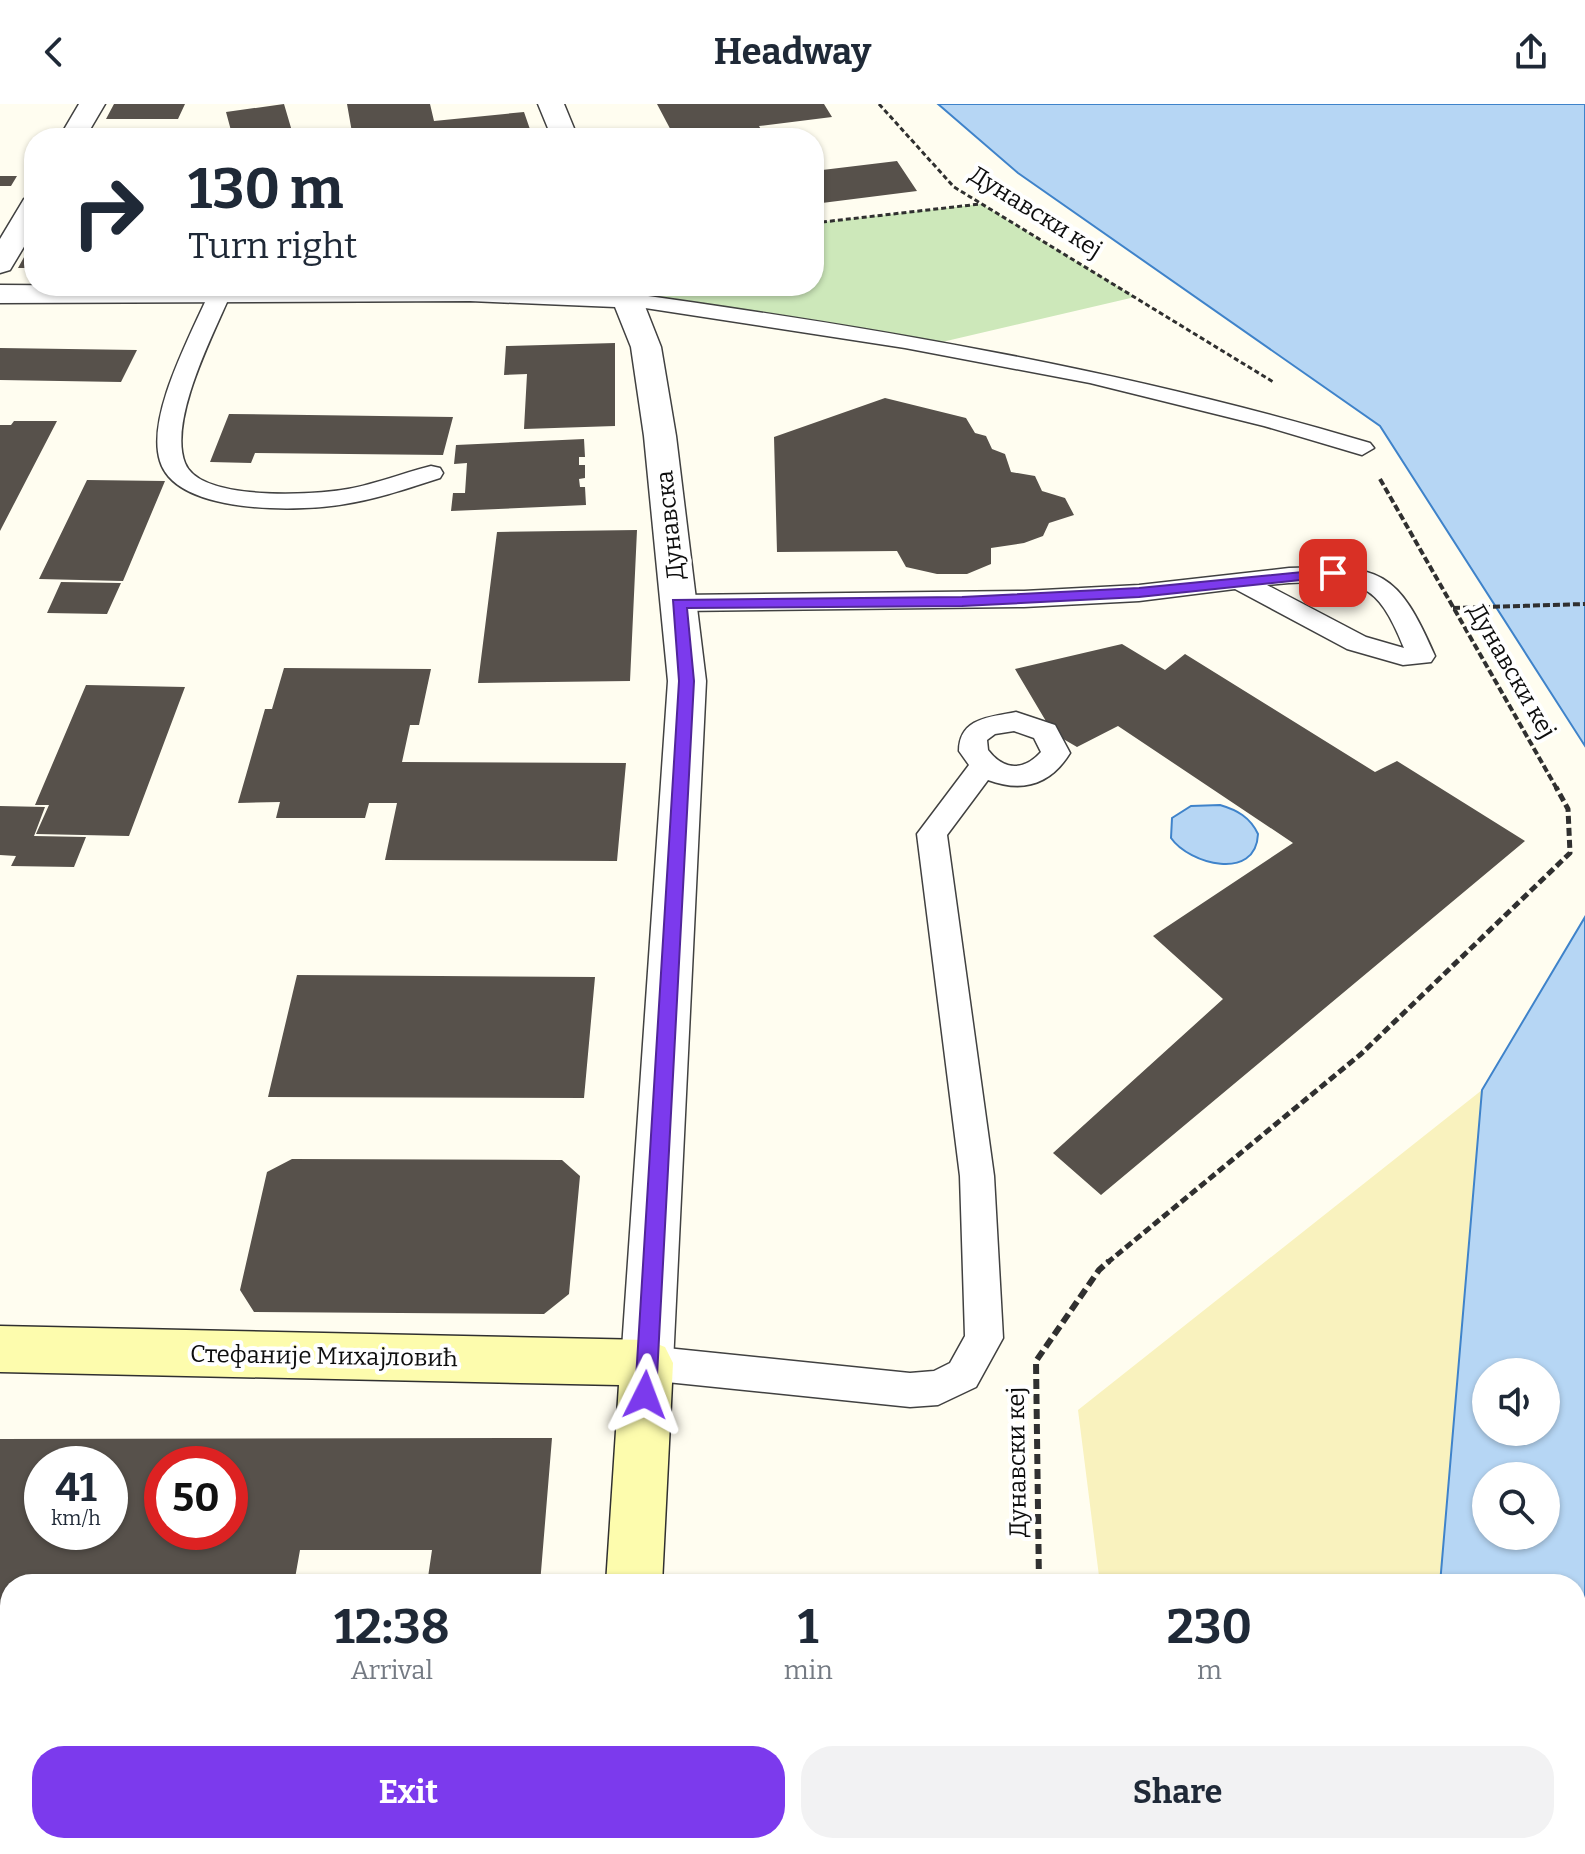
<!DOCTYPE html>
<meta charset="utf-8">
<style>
:root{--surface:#fff;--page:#f2f2f3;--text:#1f2937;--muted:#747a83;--accent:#7c3aed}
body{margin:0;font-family:Bitter,serif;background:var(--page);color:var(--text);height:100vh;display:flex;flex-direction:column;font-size:30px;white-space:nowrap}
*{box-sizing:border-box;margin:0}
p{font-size:26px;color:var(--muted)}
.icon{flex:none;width:44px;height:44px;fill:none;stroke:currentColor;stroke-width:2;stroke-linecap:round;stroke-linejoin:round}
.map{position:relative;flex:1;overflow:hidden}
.panel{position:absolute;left:0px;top:1470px;width:1586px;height:280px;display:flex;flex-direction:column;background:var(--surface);border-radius:32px 32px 0 0;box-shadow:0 2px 6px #0004}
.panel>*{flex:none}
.hud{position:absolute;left:24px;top:24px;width:800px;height:168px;border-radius:32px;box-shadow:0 2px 6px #0004;background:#fff;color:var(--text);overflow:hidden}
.fabs{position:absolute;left:1472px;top:1254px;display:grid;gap:16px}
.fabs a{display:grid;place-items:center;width:88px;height:88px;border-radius:50%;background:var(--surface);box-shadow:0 2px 6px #0004;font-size:40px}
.speed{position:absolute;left:24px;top:1342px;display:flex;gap:16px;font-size:40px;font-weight:700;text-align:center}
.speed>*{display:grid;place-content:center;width:104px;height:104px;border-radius:50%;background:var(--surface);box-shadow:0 2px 6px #0004;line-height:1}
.speed small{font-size:20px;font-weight:400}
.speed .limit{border:12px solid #d22;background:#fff;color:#111}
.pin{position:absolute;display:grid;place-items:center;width:68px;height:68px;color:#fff;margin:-34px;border-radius:16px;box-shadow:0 4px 12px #0006}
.me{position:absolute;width:88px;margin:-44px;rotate:3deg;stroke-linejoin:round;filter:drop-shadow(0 0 6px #0008)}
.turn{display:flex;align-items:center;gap:28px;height:168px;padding:0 32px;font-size:36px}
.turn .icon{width:104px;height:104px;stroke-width:2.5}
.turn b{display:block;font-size:56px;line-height:68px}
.eta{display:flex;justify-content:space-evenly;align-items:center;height:136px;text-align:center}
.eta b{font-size:48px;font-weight:700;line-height:56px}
.action{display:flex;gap:16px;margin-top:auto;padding:16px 32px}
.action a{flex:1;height:92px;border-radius:32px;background:var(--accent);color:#fff;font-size:32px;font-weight:700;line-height:92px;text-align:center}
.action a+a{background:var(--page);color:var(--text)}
header{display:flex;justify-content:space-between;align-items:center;height:104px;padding:0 32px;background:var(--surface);font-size:36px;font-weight:700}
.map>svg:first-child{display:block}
.green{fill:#cde8ba}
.sand{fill:#f9f2be}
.water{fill:#b6d6f4;stroke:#3f83ca;stroke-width:2;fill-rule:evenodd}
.building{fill:#57514b;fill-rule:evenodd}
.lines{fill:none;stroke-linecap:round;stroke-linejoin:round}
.lane-casing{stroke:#414141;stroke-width:3}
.street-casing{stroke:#414141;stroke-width:3}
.secondary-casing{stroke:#303030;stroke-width:3}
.path-far3{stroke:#303030;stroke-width:3;stroke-dasharray:5 3;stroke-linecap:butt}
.path-far2{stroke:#303030;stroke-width:4;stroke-dasharray:7 3;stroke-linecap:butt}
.path-far1{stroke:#303030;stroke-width:5;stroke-dasharray:8 4;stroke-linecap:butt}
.path{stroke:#303030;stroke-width:6;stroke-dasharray:10 5;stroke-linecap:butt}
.lane{fill:#fff;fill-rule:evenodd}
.street{fill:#fff;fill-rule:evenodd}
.secondary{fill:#fdfcad;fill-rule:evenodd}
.route{fill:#7c3aed;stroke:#51269a;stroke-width:2}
.labels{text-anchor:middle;stroke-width:8;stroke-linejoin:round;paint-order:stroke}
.street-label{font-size:24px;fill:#0e0e0e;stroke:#fff}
</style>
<header><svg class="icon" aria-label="back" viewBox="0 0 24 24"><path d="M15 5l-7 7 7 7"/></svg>Headway<svg class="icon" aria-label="share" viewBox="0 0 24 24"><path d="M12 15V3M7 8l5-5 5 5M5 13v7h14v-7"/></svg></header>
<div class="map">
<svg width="1585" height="1750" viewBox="0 0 1585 1750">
<rect width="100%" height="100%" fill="#fffdf0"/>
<path class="green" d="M981,100L1135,193L925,242L651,199L642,182H814V119Z"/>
<path class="sand" d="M1482,986L1440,1480H1100L1078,1306Z
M1133,1740H1437L1439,1750H1134Z"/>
<path class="water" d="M938,0H1585V642L1380,322L1018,69Z
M1220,701C1237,706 1250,713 1258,730C1256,778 1189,760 1171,734L1172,714L1191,702Z
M1585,813V1750H1439L1437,1740H1576V1480H1440L1482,986ZM1486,1268H1546V1328H1486ZM1486,1372H1546V1432H1486Z"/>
<path class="building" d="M114,0H185L178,15H106Z
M284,0L294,34H233L226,8Z
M347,0H430L434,17L524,8L533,34H353Z
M657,0H824L832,13L759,22L766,34H675Z
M897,57L917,87L814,100V67Z
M0,72H17L11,82H0Z
M34,135V164H18Z
M615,239V322L524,325L527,270L504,271L506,242Z
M0,244L137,246L121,278L0,276Z
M885,294L966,314L975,329L986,332L992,345L1005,350L1011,368L1035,372L1042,387L1065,394L1074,411L1049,419L1043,432L1024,439L991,444V460L967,470H937L906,463L897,447L777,448L774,333Z
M229,310L453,313L443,351L255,349L251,359L210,358Z
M14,317H57L0,427V321H11Z
M584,335L585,353H579V361H585V374L579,375L580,383H585L586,401L451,407L453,389H465L467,359L454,360L456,341Z
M87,376L165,377L123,477L39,475Z
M637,426L630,577L478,579L497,428Z
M61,478L121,479L107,510L47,509Z
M1122,540L1165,566L1185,550L1375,668L1397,657L1525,737L1101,1091L1053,1049L1223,895L1153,832L1293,739L1118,622L1077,643L1053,629L1015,565Z
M284,564L431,565L419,621H410L402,658L626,659L617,757L385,756L397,699H369L365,714H276L280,698L238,699L265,605H272Z
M86,581L185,583L129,732L36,730L49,701H35Z
M0,702L45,703L34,732L86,733L74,763L11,762L16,752L0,751Z
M297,871L595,873L584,994L268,993Z
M292,1055L562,1056L580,1072L569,1190L544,1210L254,1208L240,1186L267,1068Z
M552,1334L540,1480H427L432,1446H300L294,1480H10V1740H97L94,1750H0V1335ZM42,1360H110V1428H42ZM162,1360H230V1428H162Z"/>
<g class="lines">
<defs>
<path id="lane" d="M220,183L231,189C214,229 168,316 185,359C200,398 315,391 348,385C376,380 403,369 431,362L440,364L443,369L440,374C409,384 377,395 345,400C301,408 176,411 160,357C146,312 191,231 209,189Z
M627,189C879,224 1127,266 1370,339L1374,344L1362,351L1264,322L1090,279L905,244L619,200L616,195Z
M1289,464C1381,460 1398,467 1435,552L1431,558L1403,561L1347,545L1235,485L1139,497L1024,503L679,507L670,505L666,499L670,493L679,491L1024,487L1139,481ZM1289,479C1360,476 1376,475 1404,544L1366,533L1267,481Z
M1016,608L1055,621L1070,649C1051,680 1023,689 988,676L947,731L994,1072L1003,1234L976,1283L938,1301L910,1303L647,1276L634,1271L628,1259L634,1247L647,1242L910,1269L934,1267L950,1259L965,1232L960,1072L917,730L969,661L959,647C959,614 990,613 1016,608ZM1014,627L1034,634L1041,648C1024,667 1004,667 988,646L987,636L995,630Z"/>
<path id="street" d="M79,0H105L85,34H59Z
M538,0H564L578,34H552Z
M34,93V126L10,166L0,169V135L24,95Z
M0,181L608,185L607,182H637L661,243L676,332L706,577L673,1259L665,1275L647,1282L629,1275L621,1259L668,577L644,332L631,243L615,203L470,197L0,199Z"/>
<path id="secondary" d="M0,1222L647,1236L665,1243L673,1259L662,1480H606L619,1281L0,1268Z
M588,1740H650L649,1750H587Z"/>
</defs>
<use href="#lane" class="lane-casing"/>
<use href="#street" class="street-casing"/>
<use href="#secondary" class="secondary-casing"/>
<path class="path-far3" d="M879,0L954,83L1275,279
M814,119L980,100"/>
<path class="path-far2" d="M1380,375L1557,685
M1453,504L1585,500"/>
<path class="path-far1" d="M1107,1159L1361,950L1570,749L1568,705L1556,683"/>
<path class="path" d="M1039,1480L1036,1257L1099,1166L1109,1157
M1044,1740L1045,1750"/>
<use href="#lane" class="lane"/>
<use href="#street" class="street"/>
<use href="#secondary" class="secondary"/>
</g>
<path class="route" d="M1333,465L1341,469L1338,472L1139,493L962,502L687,504L694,577L656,1291L653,1297L645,1300L638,1297L635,1291L679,577L673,496L962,493L1139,484Z"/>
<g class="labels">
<g class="street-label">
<text transform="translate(1036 108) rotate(32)" y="8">Дунавски кеј</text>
<text transform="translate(670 421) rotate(-96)" y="8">Дунавска</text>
<text transform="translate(1512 567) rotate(60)" y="8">Дунавски кеј</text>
<text transform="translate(324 1252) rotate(1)" y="8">Стефаније Михајловић</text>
<text transform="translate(1017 1358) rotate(-91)" y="8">Дунавски кеј</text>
</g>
</g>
</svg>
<div class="fabs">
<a><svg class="icon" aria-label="sound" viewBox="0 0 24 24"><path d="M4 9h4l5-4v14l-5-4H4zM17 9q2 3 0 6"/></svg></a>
<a><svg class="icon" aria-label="search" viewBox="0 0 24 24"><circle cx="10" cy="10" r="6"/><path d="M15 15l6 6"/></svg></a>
</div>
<div class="speed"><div>41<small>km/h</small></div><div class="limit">50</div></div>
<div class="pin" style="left:1333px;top:469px;background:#d93025"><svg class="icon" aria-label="arrive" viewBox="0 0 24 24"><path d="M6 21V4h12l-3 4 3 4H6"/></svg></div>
<svg class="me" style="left:645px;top:1291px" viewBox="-20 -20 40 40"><path d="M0-17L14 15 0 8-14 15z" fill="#7c3aed" stroke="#fff" stroke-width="4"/></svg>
<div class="hud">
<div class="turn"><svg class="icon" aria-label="right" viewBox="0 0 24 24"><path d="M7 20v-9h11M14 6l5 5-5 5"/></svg><div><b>130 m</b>Turn right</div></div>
</div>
<section class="panel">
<div class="eta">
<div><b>12:38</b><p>Arrival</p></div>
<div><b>1</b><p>min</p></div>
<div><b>230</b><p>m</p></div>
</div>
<div class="action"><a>Exit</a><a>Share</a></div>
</section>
</div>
